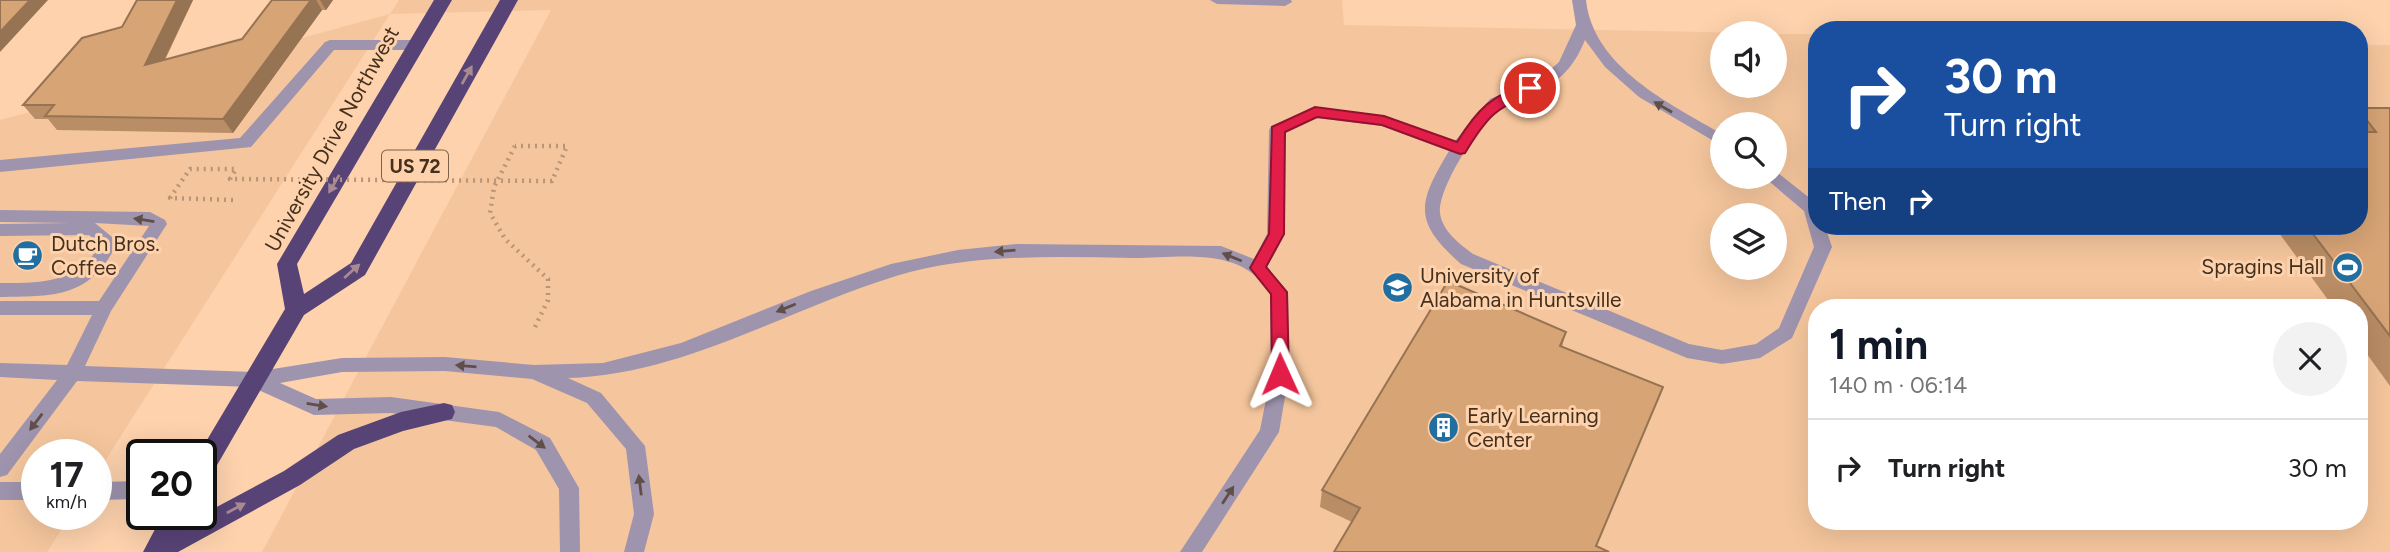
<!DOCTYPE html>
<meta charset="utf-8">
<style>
:root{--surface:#fff;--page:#f2f2f2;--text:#202124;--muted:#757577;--line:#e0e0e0;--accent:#111827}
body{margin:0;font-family:Figtree,sans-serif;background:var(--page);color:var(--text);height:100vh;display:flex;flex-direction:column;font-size:26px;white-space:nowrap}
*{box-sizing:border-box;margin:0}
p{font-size:23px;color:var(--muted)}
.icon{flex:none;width:38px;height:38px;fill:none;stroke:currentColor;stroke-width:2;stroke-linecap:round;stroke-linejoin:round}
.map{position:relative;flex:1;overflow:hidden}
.panel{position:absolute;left:1808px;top:299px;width:560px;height:231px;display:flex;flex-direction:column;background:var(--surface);border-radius:28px;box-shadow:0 7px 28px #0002}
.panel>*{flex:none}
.hud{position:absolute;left:1808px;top:21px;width:560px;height:214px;border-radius:28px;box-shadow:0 7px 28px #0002;background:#1a4fa0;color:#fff;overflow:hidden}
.tools{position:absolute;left:1710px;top:21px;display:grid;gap:14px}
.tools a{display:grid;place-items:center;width:77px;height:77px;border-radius:50%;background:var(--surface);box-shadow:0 7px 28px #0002;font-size:35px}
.speed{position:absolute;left:21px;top:439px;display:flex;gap:14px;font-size:35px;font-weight:700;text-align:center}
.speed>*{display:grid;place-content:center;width:91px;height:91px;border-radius:50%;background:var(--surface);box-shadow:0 7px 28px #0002;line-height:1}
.speed small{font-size:18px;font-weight:400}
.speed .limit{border:4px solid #111;border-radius:10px;background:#fff;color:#111}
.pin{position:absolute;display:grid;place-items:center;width:60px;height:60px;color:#fff;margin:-30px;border:4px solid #fff;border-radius:50%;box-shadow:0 2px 7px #0007}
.me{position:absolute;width:77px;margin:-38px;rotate:359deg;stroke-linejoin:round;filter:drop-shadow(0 0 5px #0008)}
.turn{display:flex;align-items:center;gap:24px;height:147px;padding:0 21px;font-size:32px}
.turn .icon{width:91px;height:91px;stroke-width:2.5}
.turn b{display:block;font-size:49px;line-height:60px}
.then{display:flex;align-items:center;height:66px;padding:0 21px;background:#0003;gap:14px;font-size:26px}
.round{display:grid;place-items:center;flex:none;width:74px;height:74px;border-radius:37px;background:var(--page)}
.overview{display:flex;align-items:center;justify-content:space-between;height:119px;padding:0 21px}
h1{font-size:42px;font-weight:700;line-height:52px;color:var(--accent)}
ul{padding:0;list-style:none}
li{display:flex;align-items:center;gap:21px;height:98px;padding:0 21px;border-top:2px solid var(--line)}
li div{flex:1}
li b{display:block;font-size:26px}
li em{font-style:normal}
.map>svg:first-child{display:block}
.built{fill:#f5c69d;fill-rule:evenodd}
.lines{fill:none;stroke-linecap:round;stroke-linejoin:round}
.path{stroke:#b89577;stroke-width:4.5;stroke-dasharray:2 5;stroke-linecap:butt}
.minor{fill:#9e94ae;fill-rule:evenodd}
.highway{fill:#584376;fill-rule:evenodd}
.path-bridge{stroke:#b89577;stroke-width:4.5;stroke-dasharray:2 5;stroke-linecap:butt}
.wall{fill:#b98d65}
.shaded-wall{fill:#967353}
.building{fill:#d7a476;stroke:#967353;stroke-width:2}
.oneway{fill:#aa8a92}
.oneway2{fill:#604e48}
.route{fill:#e11d48;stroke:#92132f;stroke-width:2}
.labels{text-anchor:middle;stroke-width:6;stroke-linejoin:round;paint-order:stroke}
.shield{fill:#fdd2ad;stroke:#7c6148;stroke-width:2}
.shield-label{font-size:19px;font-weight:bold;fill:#45301d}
.street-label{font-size:21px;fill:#45301d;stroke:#fdd2ad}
.poi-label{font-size:21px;fill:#45301d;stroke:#fdd2ad;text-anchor:start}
</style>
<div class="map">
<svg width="2390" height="552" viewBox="0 0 2390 552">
<rect width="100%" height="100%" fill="#fdd2ad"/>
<path class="built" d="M399,0H1342L1344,25L1756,33H1722V86H1774L1775,34H1816V226H2359V45H2390V552H262L551,10L390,14L96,475V455H37V514L71,515L47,552H0V120L390,14ZM1722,124H1774V177H1722ZM1722,215H1774V268H1722ZM1816,308H2359V522H1816Z"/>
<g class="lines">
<path class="path" d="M515,146L494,187L490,213L505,239L548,279V300L534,329"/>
<path class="minor" d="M1210,0H1291L1292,2L1285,6L1217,4Z
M1572,0H1586C1593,67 1670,104 1722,134V146L1639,97L1605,67L1585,40C1573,69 1558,84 1529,94C1519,98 1508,101 1500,108C1480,123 1438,187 1440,213C1442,231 1460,244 1473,254L1689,344L1722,350L1756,344L1779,328L1814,247L1804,211L1764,177H1774V172L1778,173L1816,203V226H1825L1832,247L1792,338L1760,358L1722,364L1687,358L1461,264C1412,221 1418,203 1449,151L1382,126L1317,118L1285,133V234L1267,267L1288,292L1289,374L1279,432L1202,552H1180L1260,430L1271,374L1270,294C1265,287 1259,279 1253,274C1223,249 1170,258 1134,258C1054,257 973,253 896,276C788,309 683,375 568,378L601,393L645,446L654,514L644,552H624L634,514L626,449L587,403L532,379L445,371L342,372L280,383L316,399L391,397L499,412L550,438L579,488L580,552H560L559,489L536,450L496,427L391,413L314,415L252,387L77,381L7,475L0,477V454L57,380L0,377V363L67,365L92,315H0V301H99L149,226L95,223L118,242C90,298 57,296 0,297V283C40,283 79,284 100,244L89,235L0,236V224L70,223L0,222V210L150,212L165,220L167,224L111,311L85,366L254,372L342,358L445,357L534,365L603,363L681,343L811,291L891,264L958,250L1016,244L1221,246L1254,259L1267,234L1269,130L1271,126L1315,107L1384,116L1455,141L1490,99L1542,77L1559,62L1576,25Z
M330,40H415L422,45L415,50H334L251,147L0,172V160L240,138L325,42Z
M142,481V499L96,500V482Z
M0,482H37V500H0Z"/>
<path class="highway" d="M434,0H452L297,264L304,294L351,263L500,0H518L365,275L304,315L209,479L201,482V455H198L285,309L277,264Z
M444,403L452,405L455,412L452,419L403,431L354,449L300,485L178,552H143L163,514H188L183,525L284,471L338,435L401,412Z"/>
<path class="path-bridge" d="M233,200L170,198L190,169H236L230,179L552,181L567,146H515"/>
</g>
<path class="wall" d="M137,0H193L165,60L242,39L272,0H333L326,10H322L233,133L57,130L48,119H35L23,105L122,27Z
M2359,108H2390V386L2359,343V308H2334L2274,226H2359Z
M1566,332L1562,347L1352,522L1320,507L1322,490Z"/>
<path class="shaded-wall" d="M30,0H48L0,52V32Z
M177,0H193L155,79L145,65Z
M311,0H316L322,10L233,133L223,119Z
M320,0H333L326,10Z"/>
<path class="building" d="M0,0H30L0,32Z
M137,0H177L145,65L242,39L272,0H311L223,119L45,116L54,105H23L82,38L122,27Z
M2359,108H2390V336L2307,226H2359V132H2376L2359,110Z
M1448,281L1566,332L1560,346L1663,387L1596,546L1609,552H1334L1360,508L1322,490Z"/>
<defs><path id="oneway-solid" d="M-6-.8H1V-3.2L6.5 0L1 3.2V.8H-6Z" transform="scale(1.75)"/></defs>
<g class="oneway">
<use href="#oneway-solid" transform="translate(467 75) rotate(-61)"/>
<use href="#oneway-solid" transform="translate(334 184) rotate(120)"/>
<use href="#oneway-solid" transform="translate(352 271) rotate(-42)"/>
<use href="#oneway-solid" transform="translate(236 508) rotate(-28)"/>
</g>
<g class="oneway2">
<use href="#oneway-solid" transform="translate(1663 107) rotate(-150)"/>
<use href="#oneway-solid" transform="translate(144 220) rotate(-171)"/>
<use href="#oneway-solid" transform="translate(1005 251) rotate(175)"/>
<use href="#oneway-solid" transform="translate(1232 257) rotate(-158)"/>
<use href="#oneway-solid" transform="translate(786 308) rotate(158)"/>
<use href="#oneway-solid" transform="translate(466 366) rotate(-175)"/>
<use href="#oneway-solid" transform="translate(317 405) rotate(9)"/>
<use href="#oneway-solid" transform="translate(36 422) rotate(127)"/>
<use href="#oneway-solid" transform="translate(537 442) rotate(37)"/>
<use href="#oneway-solid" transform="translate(640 485) rotate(-97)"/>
<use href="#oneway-solid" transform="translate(1228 495) rotate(-57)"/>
</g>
<path class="route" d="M1530,83L1537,88L1535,91C1495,109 1488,115 1465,153L1460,154L1382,125L1317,117L1285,132L1284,234L1266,267L1287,292L1289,374L1286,378H1274L1272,374L1271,294L1250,268L1269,234L1272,127L1315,107L1384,116L1457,142C1477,110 1492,94 1530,83Z"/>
<defs>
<symbol id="cafe-disc" viewBox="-11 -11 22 22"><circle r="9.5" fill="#216ea1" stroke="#fdd2ad"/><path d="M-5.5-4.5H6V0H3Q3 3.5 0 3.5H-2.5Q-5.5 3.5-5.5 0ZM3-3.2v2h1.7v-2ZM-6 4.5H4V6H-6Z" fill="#fff"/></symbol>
<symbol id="stadium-disc" viewBox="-11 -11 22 22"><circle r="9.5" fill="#216ea1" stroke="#fdd2ad"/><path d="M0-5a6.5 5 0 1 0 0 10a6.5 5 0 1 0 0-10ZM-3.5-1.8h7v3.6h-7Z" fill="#fff"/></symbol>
<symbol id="university-disc" viewBox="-11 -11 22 22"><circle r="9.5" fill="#216ea1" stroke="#fdd2ad"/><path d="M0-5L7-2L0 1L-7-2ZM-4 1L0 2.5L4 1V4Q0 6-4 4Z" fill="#fff"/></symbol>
<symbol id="building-disc" viewBox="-11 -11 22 22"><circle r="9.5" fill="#216ea1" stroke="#fdd2ad"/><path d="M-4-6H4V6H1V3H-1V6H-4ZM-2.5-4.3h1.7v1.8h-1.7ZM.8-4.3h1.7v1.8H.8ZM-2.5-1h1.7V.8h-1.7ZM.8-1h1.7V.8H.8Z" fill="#fff"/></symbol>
</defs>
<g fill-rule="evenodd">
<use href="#cafe-disc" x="10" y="238" width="35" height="35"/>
<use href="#stadium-disc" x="2330" y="250" width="35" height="35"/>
<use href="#university-disc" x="1380" y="270" width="35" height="35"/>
<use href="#building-disc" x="1426" y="410" width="35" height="35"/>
</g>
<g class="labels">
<rect class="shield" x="382" y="150.5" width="66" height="31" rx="5"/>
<g class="shield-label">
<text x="415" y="173">US 72</text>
</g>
<g class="street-label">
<text transform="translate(332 139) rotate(-61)" y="7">University Drive Northwest</text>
</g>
<g class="poi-label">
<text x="51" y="251">Dutch Bros.<tspan x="51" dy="24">Coffee</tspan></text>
<text x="2324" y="274" text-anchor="end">Spragins Hall</text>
<text x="1420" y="283">University of<tspan x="1420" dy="24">Alabama in Huntsville</tspan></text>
<text x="1467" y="423">Early Learning<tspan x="1467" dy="24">Center</tspan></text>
</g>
</g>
</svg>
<div class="tools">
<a><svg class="icon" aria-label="sound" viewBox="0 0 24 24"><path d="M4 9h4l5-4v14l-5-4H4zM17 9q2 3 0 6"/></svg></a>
<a><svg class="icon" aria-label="search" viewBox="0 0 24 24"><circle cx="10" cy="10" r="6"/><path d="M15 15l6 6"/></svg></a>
<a><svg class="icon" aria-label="layers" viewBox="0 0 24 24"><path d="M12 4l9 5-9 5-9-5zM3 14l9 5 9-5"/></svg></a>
</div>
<div class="speed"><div>17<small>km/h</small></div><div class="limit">20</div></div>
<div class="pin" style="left:1530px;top:88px;background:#d93025"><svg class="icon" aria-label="arrive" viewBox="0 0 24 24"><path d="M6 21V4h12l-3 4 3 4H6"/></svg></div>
<svg class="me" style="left:1280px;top:374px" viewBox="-20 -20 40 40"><path d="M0-17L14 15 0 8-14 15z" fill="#e11d48" stroke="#fff" stroke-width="4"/></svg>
<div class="hud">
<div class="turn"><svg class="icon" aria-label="right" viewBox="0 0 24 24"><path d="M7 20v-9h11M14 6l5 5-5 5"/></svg><div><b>30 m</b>Turn right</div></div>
<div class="then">Then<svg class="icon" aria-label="right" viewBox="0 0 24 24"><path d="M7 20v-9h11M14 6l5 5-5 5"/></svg></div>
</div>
<section class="panel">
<div class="overview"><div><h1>1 min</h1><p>140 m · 06:14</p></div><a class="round"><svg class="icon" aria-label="close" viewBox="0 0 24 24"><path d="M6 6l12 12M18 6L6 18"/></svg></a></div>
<ul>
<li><svg class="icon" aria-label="right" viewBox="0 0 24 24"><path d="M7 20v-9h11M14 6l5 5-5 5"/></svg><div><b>Turn right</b></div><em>30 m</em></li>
</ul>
</section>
</div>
